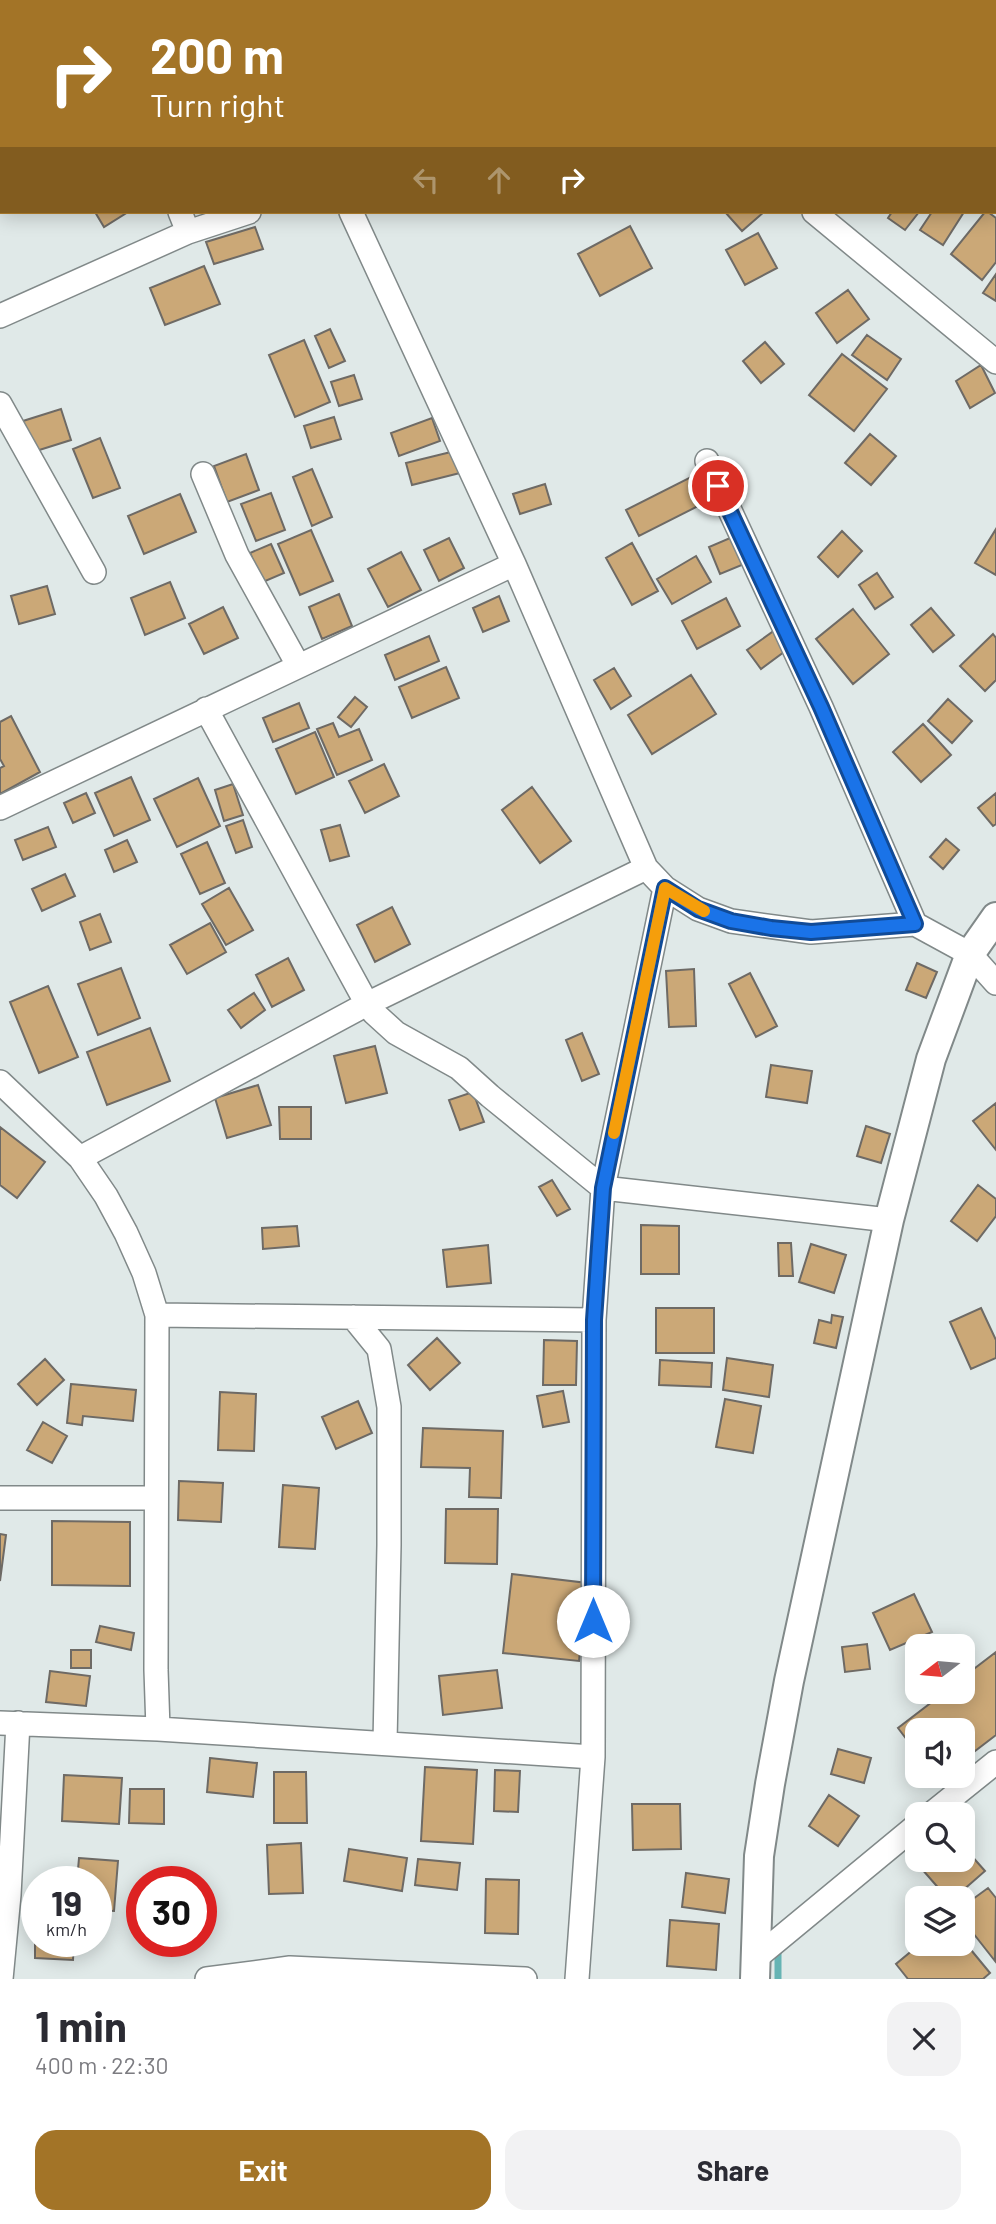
<!DOCTYPE html>
<meta charset="utf-8">
<style>
:root{--surface:#fff;--page:#f2f2f3;--text:#2b2b33;--muted:#7c7c81;--accent:#a37427}
body{margin:0;font-family:Barlow,sans-serif;background:var(--page);color:var(--text);height:100vh;display:flex;flex-direction:column;font-size:26px;white-space:nowrap}
*{box-sizing:border-box;margin:0}
p{font-size:23px;color:var(--muted)}
.icon{flex:none;width:38px;height:38px;fill:none;stroke:currentColor;stroke-width:2;stroke-linecap:round;stroke-linejoin:round}
.map{position:relative;height:1979px;overflow:hidden}
.details{display:flex;flex-direction:column;background:var(--surface);flex:1}
.details>*{flex:none}
.banner{position:absolute;left:0px;top:0px;width:998px;height:214px;box-shadow:0 4px 18px #0003;background:#a37427;color:#fff;overflow:hidden}
.needle{width:46px;rotate:254deg}
.controls{position:absolute;left:905px;top:1634px;display:grid;gap:14px}
.controls a{display:grid;place-items:center;width:70px;height:70px;border-radius:14px;background:var(--surface);box-shadow:0 4px 18px #0003;font-size:35px}
.speed{position:absolute;left:21px;top:1866px;display:flex;gap:14px;font-size:35px;font-weight:700;text-align:center}
.speed>*{display:grid;place-content:center;width:91px;height:91px;border-radius:50%;background:var(--surface);box-shadow:0 4px 18px #0003;line-height:1}
.speed small{font-size:18px;font-weight:400}
.speed .limit{border:10px solid #d22;background:#fff;color:#111}
.pin{position:absolute;display:grid;place-items:center;width:60px;height:60px;color:#fff;margin:-30px;border:4px solid #fff;border-radius:50%;box-shadow:0 2px 7px #0007}
.me{position:absolute;width:77px;margin:-38px;rotate:0deg;stroke-linejoin:round;filter:drop-shadow(0 0 5px #0008)}
.turn{display:flex;align-items:center;gap:24px;height:147px;padding:0 35px;font-size:32px}
.turn .icon{width:91px;height:91px;stroke-width:2.5}
.turn b{display:block;font-size:49px;line-height:60px}
.lanes{display:flex;align-items:center;height:66px;padding:0 35px;background:#0003;justify-content:center;gap:35px;direction:ltr}
.lanes .off{opacity:.35}
.round{display:grid;place-items:center;flex:none;width:74px;height:74px;border-radius:21px;background:var(--page)}
.summary{display:flex;align-items:center;justify-content:space-between;height:119px;padding:0 35px}
h1{font-size:42px;font-weight:700;line-height:52px}
.button{display:flex;gap:14px;margin-top:auto;padding:14px 35px}
.button a{flex:1;height:80px;border-radius:21px;background:var(--accent);color:#fff;font-size:28px;font-weight:700;line-height:80px;text-align:center}
.button a+a{background:var(--page);color:var(--text)}
.map>svg:first-child{display:block}
.lines{fill:none;stroke-linecap:round;stroke-linejoin:round}
.stream{stroke:#66b4b4;stroke-width:7}
.building{fill:#cba877;stroke:#6e6a65;stroke-width:2}
.minor-casing{stroke:#818989;stroke-width:26}
.tertiary-casing{stroke:#818989;stroke-width:32}
.minor{stroke:#fff;stroke-width:23}
.tertiary{stroke:#fff;stroke-width:28}
.route-casing{stroke:#114b97;stroke-width:18}
.route{stroke:#1a73e8;stroke-width:12}
.slow{stroke:#f59e0b;stroke-width:12}
</style>
<div class="map">
<svg width="996" height="1979" viewBox="0 0 996 1979">
<rect width="100%" height="100%" fill="#e0e9e8"/>
<g class="lines">
<path class="stream" d="M778,1979V1948"/>
</g>
<path class="building" d="M386,0H443V2H380Z
M678,0H757L758,2H679Z
M95,212H128L104,227Z
M725,212H764L742,231Z
M892,212H919L905,230L888,218Z
M932,212H964L943,245L920,230Z
M985,212H988L996,218V262L982,280L951,254Z
M630,226L652,268L600,296L578,254Z
M255,227L263,249L214,264L206,242Z
M758,233L777,268L745,285L726,250Z
M204,266L220,304L165,325L150,288Z
M996,274V301L983,293Z
M848,290L869,319L837,343L816,313Z
M330,329L345,361L329,368L315,336Z
M867,335L901,359L887,380L852,355Z
M304,340L330,402L295,417L269,355Z
M765,342L784,364L761,383L743,361Z
M842,354L887,389L854,431L809,395Z
M981,365L995,393L970,408L956,381Z
M354,375L362,399L339,406L331,382Z
M61,409L71,440L33,452L23,421Z
M334,417L341,439L311,448L304,426Z
M432,418L440,441L399,456L391,433Z
M870,434L896,456L871,485L845,463Z
M100,438L120,488L93,498L73,449Z
M455,451L460,473L412,485L406,463Z
M246,454L259,490L227,502L214,466Z
M312,469L332,517L312,526L293,477Z
M695,475L708,501L639,536L626,510Z
M545,484L551,504L520,514L513,494Z
M271,493L285,530L256,541L241,504Z
M180,494L196,532L144,554L128,516Z
M996,529V575L975,563Z
M311,530L333,581L300,595L278,544Z
M842,531L862,551L838,577L818,557Z
M737,535L749,562L720,574L709,547Z
M449,538L464,568L439,581L424,550Z
M632,543L658,591L632,605L606,558Z
M271,544L284,573L263,582L250,553Z
M401,552L421,590L388,607L368,569Z
M696,556L711,582L672,604L657,579Z
M877,573L893,597L875,609L859,585Z
M170,582L185,618L145,635L131,598Z
M47,586L55,614L19,624L11,596Z
M339,594L352,626L322,639L309,607Z
M499,596L509,621L483,632L473,608Z
M726,598L740,626L697,649L682,621Z
M223,607L238,638L204,654L189,624Z
M931,608L954,635L933,652L911,625Z
M853,609L889,654L853,684L816,639Z
M775,630L788,649L761,669L747,650Z
M993,634L996,638V680L985,691L960,666Z
M429,636L439,661L395,680L385,655Z
M446,667L459,698L412,718L399,687Z
M614,668L631,696L611,709L594,680Z
M691,675L716,714L652,754L628,715Z
M355,697L367,707L351,727L338,717Z
M948,699L972,721L952,743L928,721Z
M299,703L309,728L273,742L263,718Z
M11,716L40,772L0,794V768L4,766L0,759V722Z
M333,723L339,737L359,729L372,760L337,775L317,729Z
M923,724L951,755L921,782L893,752Z
M315,732L334,777L296,794L276,749Z
M384,764L399,796L365,813L349,781Z
M131,777L150,820L114,836L95,793Z
M198,778L220,826L177,847L154,799Z
M233,784L243,815L224,821L215,790Z
M532,787L571,841L540,863L502,810Z
M86,793L95,813L73,823L64,803Z
M996,793V824L993,826L978,808Z
M243,820L252,847L236,853L226,826Z
M340,825L349,856L330,861L321,830Z
M48,827L56,847L23,860L15,840Z
M946,839L959,850L943,869L930,857Z
M127,840L137,862L114,872L105,850Z
M207,842L225,883L200,894L181,854Z
M65,874L75,896L42,911L32,889Z
M229,888L253,930L226,945L202,904Z
M392,907L410,944L375,962L357,925Z
M100,914L111,942L90,950L80,922Z
M210,923L226,952L187,974L170,945Z
M288,958L304,990L272,1007L256,975Z
M917,963L937,972L926,998L906,990Z
M121,968L140,1018L98,1035L78,984Z
M694,969L696,1026L669,1027L666,971Z
M750,973L777,1026L756,1037L729,984Z
M48,986L78,1057L39,1073L10,1002Z
M254,993L265,1010L241,1028L228,1010Z
M150,1028L170,1081L107,1105L87,1052Z
M582,1033L599,1074L582,1081L566,1040Z
M375,1046L387,1093L346,1103L334,1056Z
M771,1065L812,1071L807,1103L766,1097Z
M258,1085L271,1125L227,1138L215,1098Z
M473,1092L484,1122L460,1130L449,1100Z
M996,1103V1150L973,1121Z
M279,1107H311V1139H280Z
M866,1126L890,1134L881,1163L857,1156Z
M0,1127L45,1162L17,1198L0,1185Z
M552,1180L570,1209L557,1216L539,1187Z
M978,1185L996,1199V1216L977,1241L951,1221Z
M641,1225L679,1226V1274H641Z
M297,1226L299,1246L263,1249L262,1228Z
M778,1243H791L793,1276H779Z
M811,1244L846,1255L834,1293L799,1282Z
M488,1245L491,1283L447,1287L443,1250Z
M656,1308H714V1353H656Z
M981,1308L996,1340V1358L971,1369L950,1322Z
M832,1315L843,1317L836,1348L814,1343L819,1320L831,1323Z
M437,1338L460,1363L430,1390L408,1365Z
M544,1340L577,1341L576,1385H543Z
M727,1358L773,1365L769,1397L723,1390Z
M45,1359L64,1380L37,1405L18,1384Z
M660,1360L712,1363L711,1387L659,1385Z
M71,1384L136,1390L133,1421L83,1416L82,1425L67,1423Z
M563,1391L569,1422L543,1427L537,1396Z
M220,1392L256,1394L254,1451L218,1450Z
M725,1399L761,1406L753,1453L716,1447Z
M358,1401L372,1433L336,1449L322,1417Z
M43,1422L67,1436L52,1463L27,1450Z
M423,1428L503,1431L501,1498L469,1497L470,1468L421,1467Z
M179,1481L223,1483L221,1522L178,1520Z
M283,1485L319,1488L315,1549L279,1547Z
M446,1509H498L497,1564L445,1563Z
M52,1521L130,1522V1586L52,1585Z
M0,1534L6,1535L0,1581Z
M512,1574L587,1583L579,1661L503,1653Z
M914,1594L932,1632L890,1650L873,1613Z
M100,1626L134,1633L131,1650L96,1642Z
M867,1644L870,1669L845,1672L842,1647Z
M71,1650H91V1668H71Z
M996,1652V1735L962,1761V1731H917V1753L898,1728L945,1692H962V1678Z
M497,1670L502,1708L443,1715L439,1676Z
M50,1671L90,1676L86,1706L46,1702Z
M838,1749L871,1758L864,1783L831,1774Z
M210,1758L257,1763L253,1797L207,1792Z
M425,1767L477,1770L473,1844L421,1841Z
M495,1770L520,1771L518,1812L494,1811Z
M274,1772H306L307,1823H274Z
M64,1775L122,1778L119,1824L62,1821Z
M130,1789H164V1824L129,1823Z
M829,1795L859,1816L838,1846L809,1826Z
M632,1804H680L681,1849L633,1850Z
M301,1843L303,1893L269,1894L267,1845Z
M962,1845L985,1871L953,1899H948L921,1868L929,1860H962Z
M349,1849L407,1858L402,1891L344,1881Z
M79,1858L118,1861L114,1911L96,1910V1881H77Z
M418,1859L460,1863L457,1890L415,1885Z
M686,1873L729,1879L725,1913L682,1907Z
M486,1879L519,1880L518,1934L485,1933Z
M988,1888L996,1898L995,1961L962,1919V1907Z
M35,1919L37,1941H74L73,1960L35,1958Z
M670,1920L719,1924L716,1970L667,1966Z
M962,1939L990,1973L983,1979H908L896,1964L920,1944H962Z"/>
<g class="lines">
<defs>
<path id="minor" d="M101,0L102,2
M620,0L621,2
M180,212L188,232
M351,212L514,564L646,868L665,888L698,909L731,921L811,932L915,924
M814,212L996,362
M0,316L188,232L249,212
M0,404L94,572
M707,461L821,707L915,924L970,954L996,983
M203,474L237,555L298,665
M206,709L367,1004L374,1013L396,1033L459,1068L490,1096L603,1188L889,1220
M0,808L514,564
M0,1082L80,1158L106,1196L126,1233L144,1273L157,1315L156,1670L158,1729
M80,1158L367,1004L646,868
M157,1315L594,1320L593,1757L577,1979
M353,1317L379,1349L389,1407V1545L385,1743
M594,1320L603,1188L665,888
M0,1498H156
M0,1723L158,1729L593,1757
M930,1815L996,1762
M0,1894L9,1895L1,1979
M9,1895L18,1723
M756,1958L917,1825
M207,1979L290,1968L525,1979"/>
<path id="tertiary" d="M755,1979L759,1856L770,1784L789,1681L889,1220L931,1059L970,954L996,917"/>
</defs>
<use href="#minor" class="minor-casing"/>
<use href="#tertiary" class="tertiary-casing"/>
<use href="#minor" class="minor"/>
<use href="#tertiary" class="tertiary"/>
</g>
<g class="lines">
<defs>
<path id="route" d="M593,1621L594,1320L603,1188L665,888L698,909L731,921L771,928L811,932L915,924L821,707L718,486"/>
</defs>
<use href="#route" class="route-casing"/>
<use href="#route" class="route"/>
<path class="slow" d="M614,1133L665,888L704,911"/>
</g>
</svg>
<div class="controls">
<a><svg class="needle" viewBox="-14 -14 28 28"><path d="M0-13l5 13h-10z" fill="#e53935"/><path d="M0 13l5-13h-10z" fill="#7c7c81"/></svg></a>
<a><svg class="icon" aria-label="sound" viewBox="0 0 24 24"><path d="M4 9h4l5-4v14l-5-4H4zM17 9q2 3 0 6"/></svg></a>
<a><svg class="icon" aria-label="search" viewBox="0 0 24 24"><circle cx="10" cy="10" r="6"/><path d="M15 15l6 6"/></svg></a>
<a><svg class="icon" aria-label="layers" viewBox="0 0 24 24"><path d="M12 4l9 5-9 5-9-5zM3 14l9 5 9-5"/></svg></a>
</div>
<div class="speed"><div>19<small>km/h</small></div><div class="limit">30</div></div>
<div class="pin" style="left:718px;top:486px;background:#d93025"><svg class="icon" aria-label="arrive" viewBox="0 0 24 24"><path d="M6 21V4h12l-3 4 3 4H6"/></svg></div>
<svg class="me" style="left:593px;top:1621px" viewBox="-20 -20 40 40"><circle r="19" fill="#fff"/><path d="M0-13L10 11 0 6-10 11z" fill="#1a73e8"/></svg>
<div class="banner">
<div class="turn"><svg class="icon" aria-label="right" viewBox="0 0 24 24"><path d="M7 20v-9h11M14 6l5 5-5 5"/></svg><div><b>200 m</b>Turn right</div></div>
<div class="lanes"><svg class="icon off" aria-label="left" viewBox="0 0 24 24"><path d="M17 20v-9H6M10 6l-5 5 5 5"/></svg><svg class="icon off" aria-label="ahead" viewBox="0 0 24 24"><path d="M12 20V5M6 11l6-6 6 6"/></svg><svg class="icon" aria-label="right" viewBox="0 0 24 24"><path d="M7 20v-9h11M14 6l5 5-5 5"/></svg></div>
</div>
</div>
<section class="details">
<div class="summary"><div><h1>1 min</h1><p>400 m · 22:30</p></div><a class="round"><svg class="icon" aria-label="close" viewBox="0 0 24 24"><path d="M6 6l12 12M18 6L6 18"/></svg></a></div>
<div class="button"><a>Exit</a><a>Share</a></div>
</section>
